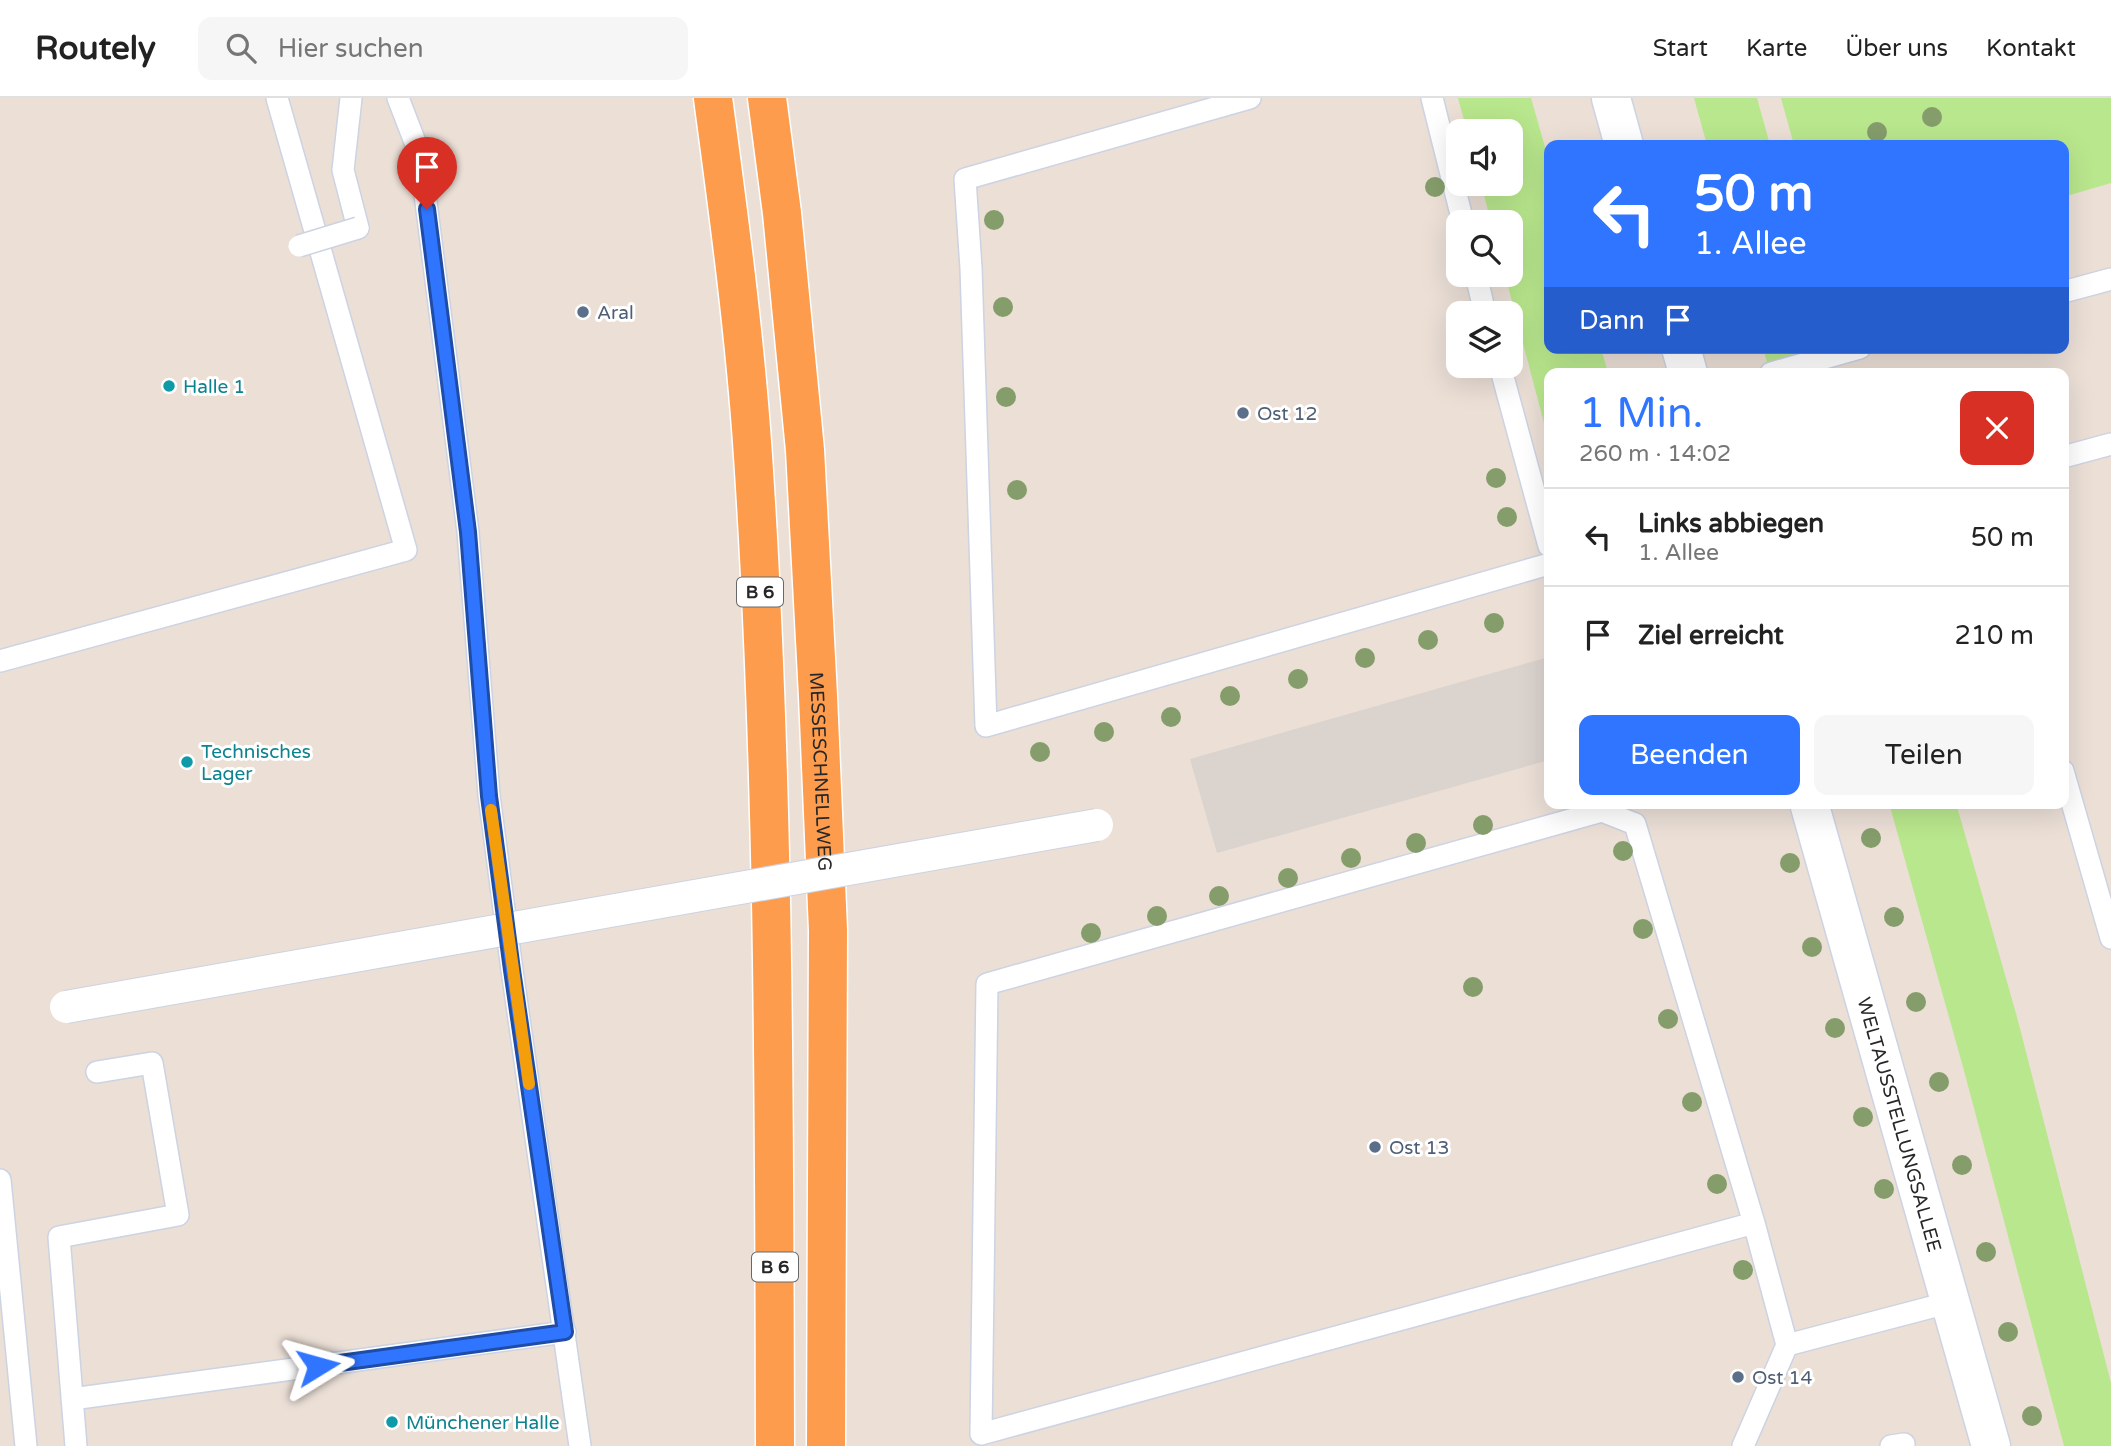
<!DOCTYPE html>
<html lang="de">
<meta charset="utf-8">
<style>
:root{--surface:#fff;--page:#f6f6f6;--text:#222;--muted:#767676;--line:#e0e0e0;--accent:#3075ff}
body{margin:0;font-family:"Varela Round",sans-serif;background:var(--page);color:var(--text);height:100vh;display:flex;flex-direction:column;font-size:26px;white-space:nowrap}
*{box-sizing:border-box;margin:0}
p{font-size:23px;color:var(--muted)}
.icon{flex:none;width:38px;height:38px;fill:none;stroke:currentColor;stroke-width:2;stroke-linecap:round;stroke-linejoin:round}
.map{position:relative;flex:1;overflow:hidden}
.panel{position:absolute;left:1544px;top:270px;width:525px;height:441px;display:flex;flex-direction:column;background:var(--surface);border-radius:14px;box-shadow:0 7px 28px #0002}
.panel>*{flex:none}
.hud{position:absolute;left:1544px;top:42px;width:525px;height:214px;border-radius:14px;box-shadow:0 7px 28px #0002;background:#3075ff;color:#fff;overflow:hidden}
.fabs{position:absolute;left:1446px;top:21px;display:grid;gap:14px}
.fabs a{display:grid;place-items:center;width:77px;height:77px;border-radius:14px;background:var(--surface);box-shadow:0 7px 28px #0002;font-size:35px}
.pin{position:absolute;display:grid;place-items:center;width:60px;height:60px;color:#fff;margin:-72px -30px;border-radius:50% 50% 50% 0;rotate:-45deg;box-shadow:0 0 7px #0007}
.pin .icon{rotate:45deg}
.me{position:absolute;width:77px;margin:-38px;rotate:82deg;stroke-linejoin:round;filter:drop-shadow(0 0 5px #0008)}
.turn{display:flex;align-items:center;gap:24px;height:147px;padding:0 35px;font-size:32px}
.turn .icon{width:91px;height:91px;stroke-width:2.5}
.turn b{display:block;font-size:49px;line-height:60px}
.then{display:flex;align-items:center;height:66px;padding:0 35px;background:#0003;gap:14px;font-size:26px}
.round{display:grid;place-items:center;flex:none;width:74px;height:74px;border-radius:14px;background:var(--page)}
.head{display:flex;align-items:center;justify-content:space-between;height:119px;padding:0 35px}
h1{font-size:42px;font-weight:600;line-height:52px;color:var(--accent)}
.action{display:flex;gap:14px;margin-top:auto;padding:14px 35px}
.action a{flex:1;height:80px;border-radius:14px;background:var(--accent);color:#fff;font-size:28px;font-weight:600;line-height:80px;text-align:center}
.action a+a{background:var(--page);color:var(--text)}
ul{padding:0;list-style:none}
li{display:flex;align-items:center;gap:21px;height:98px;padding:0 35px;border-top:2px solid var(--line)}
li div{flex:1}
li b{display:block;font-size:26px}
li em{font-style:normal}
header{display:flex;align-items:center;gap:42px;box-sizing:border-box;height:98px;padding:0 35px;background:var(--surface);border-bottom:2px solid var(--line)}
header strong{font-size:33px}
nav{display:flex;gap:38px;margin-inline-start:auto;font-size:24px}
.search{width:490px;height:63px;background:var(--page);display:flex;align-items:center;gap:18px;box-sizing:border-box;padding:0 24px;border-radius:14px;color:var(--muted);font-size:26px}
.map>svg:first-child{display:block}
.green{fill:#b9e78d}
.plaza{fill:#dbd3ce}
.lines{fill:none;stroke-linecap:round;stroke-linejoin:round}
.service-casing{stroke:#ccd3e2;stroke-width:24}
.secondary-casing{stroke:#ccd3e2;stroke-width:41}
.trunk-casing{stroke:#fff;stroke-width:41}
.service{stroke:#fff;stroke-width:21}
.secondary{stroke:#fff;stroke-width:38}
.trunk{stroke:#fd9c4c;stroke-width:38}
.service-bridge-casing{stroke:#ccd3e2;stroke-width:24;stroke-linecap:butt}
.pedestrian-bridge-casing{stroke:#ccd3e2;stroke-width:34;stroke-linecap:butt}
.service-bridge{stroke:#fff;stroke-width:21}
.pedestrian-bridge{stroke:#fff;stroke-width:32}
.tree{fill:#859d6b}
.route-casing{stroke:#1f4ca6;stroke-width:18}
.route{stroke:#3075ff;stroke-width:12}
.slow{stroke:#f59e0b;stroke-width:12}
.service-dot{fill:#5c6f8a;stroke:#fff;stroke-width:2.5}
.culture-dot{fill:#0f9aa8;stroke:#fff;stroke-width:2.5}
.labels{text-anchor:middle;stroke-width:6;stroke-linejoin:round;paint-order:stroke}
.shield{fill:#fff;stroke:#686868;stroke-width:2}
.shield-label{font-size:18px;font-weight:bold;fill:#272727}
.service-label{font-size:19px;fill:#4e5e75;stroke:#fff;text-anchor:start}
.culture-label{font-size:19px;fill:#0d838f;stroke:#fff;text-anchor:start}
.street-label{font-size:19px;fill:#272727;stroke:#fff}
</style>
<header>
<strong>Routely</strong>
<div class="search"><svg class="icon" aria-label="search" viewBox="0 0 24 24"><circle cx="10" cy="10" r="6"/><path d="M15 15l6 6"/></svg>Hier suchen</div>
<nav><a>Start</a><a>Karte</a><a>Über uns</a><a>Kontakt</a></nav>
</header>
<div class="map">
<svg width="2111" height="1348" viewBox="0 0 2111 1348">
<rect width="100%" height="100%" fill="#ebdfd6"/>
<path class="green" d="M1458,0H1531L1549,63V250H1601L1608,275H1549V344L1505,177H1510V124H1491L1481,86H1510V33H1467Z
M1694,0H1757L1770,47H1707Z
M1781,0H2111V85L2063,99V47H1794Z
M1763,250H1828L1834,275H1770Z
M1889,705H1956L2017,919L2111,1285V1348H2064L1963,969Z"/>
<path class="plaza" d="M1549,559V662L1217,755L1190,661Z"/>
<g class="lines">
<defs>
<path id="service" d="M351,0L343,72L358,130
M398,0L420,57L468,434L489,697L512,872L580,1348
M1250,0L965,81L971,170L986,628L1549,466
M1432,0L1463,124
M1476,177L1485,215
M2063,194L2111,181
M1500,268L1549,448
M1771,275L1860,250
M2063,359L2111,346
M0,563L406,452L277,0
M2063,673L2111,840
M0,1082L26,1348
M1787,1247L1951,1204
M72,1301L565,1234
M76,1348L59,1139L178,1117L152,965L97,974
M1743,1348L1787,1247L1754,1125L981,1336L987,886L1602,713L1635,726L1754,1125
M1891,1348L1904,1346"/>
<g id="secondary">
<path d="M1611,0L1624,47"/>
<path d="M1681,250L1688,275"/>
<path id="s1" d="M1809,705L1991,1348"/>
</g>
<g id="trunk">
<path d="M713,0C729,119 745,238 753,358C775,687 774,1018 775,1348"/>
<path id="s2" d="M767,0L782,115L805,352L818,598L828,832L826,1348"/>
</g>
</defs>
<use href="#service" class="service-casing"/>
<use href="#secondary" class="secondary-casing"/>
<use href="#trunk" class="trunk-casing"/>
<use href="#service" class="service"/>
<use href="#secondary" class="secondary"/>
<use href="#trunk" class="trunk"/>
<defs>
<path id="service-bridge" d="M299,148L358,130"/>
<path id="pedestrian-bridge" d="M66,909L1097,727"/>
</defs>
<use href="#service-bridge" class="service-bridge-casing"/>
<use href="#pedestrian-bridge" class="pedestrian-bridge-casing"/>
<use href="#service-bridge" class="service-bridge"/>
<use href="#pedestrian-bridge" class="pedestrian-bridge"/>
</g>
<g class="tree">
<circle cx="1932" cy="19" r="10"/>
<circle cx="1877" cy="34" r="10"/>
<circle cx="1435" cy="89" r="10"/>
<circle cx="994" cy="122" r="10"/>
<circle cx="1003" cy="209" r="10"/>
<circle cx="1006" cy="299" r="10"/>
<circle cx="1496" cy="380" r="10"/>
<circle cx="1017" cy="392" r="10"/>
<circle cx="1507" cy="419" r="10"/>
<circle cx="1494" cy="525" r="10"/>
<circle cx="1428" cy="542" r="10"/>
<circle cx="1365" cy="560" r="10"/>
<circle cx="1298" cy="581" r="10"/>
<circle cx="1230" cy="598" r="10"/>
<circle cx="1171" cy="619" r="10"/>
<circle cx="1104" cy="634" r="10"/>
<circle cx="1040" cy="654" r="10"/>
<circle cx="1483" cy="727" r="10"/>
<circle cx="1871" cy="740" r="10"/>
<circle cx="1416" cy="745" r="10"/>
<circle cx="1623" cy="753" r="10"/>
<circle cx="1351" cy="760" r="10"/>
<circle cx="1790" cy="765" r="10"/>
<circle cx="1288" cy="780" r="10"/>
<circle cx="1219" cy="798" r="10"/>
<circle cx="1157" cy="818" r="10"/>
<circle cx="1894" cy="819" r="10"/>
<circle cx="1643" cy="831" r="10"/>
<circle cx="1091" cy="835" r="10"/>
<circle cx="1812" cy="849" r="10"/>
<circle cx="1473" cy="889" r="10"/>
<circle cx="1916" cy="904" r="10"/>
<circle cx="1668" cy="921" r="10"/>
<circle cx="1835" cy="930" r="10"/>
<circle cx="1939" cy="984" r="10"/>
<circle cx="1692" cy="1004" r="10"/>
<circle cx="1863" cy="1019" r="10"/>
<circle cx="1962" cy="1067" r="10"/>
<circle cx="1717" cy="1086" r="10"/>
<circle cx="1884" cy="1091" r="10"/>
<circle cx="1986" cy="1154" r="10"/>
<circle cx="1743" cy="1172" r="10"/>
<circle cx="2008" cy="1234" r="10"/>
<circle cx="2032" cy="1318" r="10"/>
</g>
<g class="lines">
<defs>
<path id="route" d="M318,1268L565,1234L512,872L489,698L468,434L427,111"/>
</defs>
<use href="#route" class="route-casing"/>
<use href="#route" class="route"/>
<path class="slow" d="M491,712L529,986"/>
</g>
<g class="service-dot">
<circle cx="583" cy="214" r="7"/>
<circle cx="1243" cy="315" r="7"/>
<circle cx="1375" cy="1049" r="7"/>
<circle cx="1738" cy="1279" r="7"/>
</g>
<g class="culture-dot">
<circle cx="169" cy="288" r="7"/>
<circle cx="187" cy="664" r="7"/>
<circle cx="392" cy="1324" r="7"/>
</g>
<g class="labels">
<g class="shield">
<rect x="737" y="479.5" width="46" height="29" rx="5"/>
<rect x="752" y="1154.5" width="46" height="29" rx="5"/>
</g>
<g class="shield-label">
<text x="760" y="500">B 6</text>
<text x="775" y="1175">B 6</text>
</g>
<g class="service-label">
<text x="597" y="221">Aral</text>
<text x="1257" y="322">Ost 12</text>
<text x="1389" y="1056">Ost 13</text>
<text x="1752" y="1286">Ost 14</text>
</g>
<g class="culture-label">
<text x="183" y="295">Halle 1</text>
<text x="201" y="660">Technisches<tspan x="201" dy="22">Lager</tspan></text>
<text x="406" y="1331">Münchener Halle</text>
</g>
<g class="street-label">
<text dy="7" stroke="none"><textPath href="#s2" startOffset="676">MESSESCHNELLWEG</textPath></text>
<text dy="7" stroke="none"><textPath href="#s1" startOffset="334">WELTAUSSTELLUNGSALLEE</textPath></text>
</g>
</g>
</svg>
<div class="fabs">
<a><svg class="icon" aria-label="sound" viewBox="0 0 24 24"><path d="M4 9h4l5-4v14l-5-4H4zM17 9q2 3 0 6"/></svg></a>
<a><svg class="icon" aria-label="search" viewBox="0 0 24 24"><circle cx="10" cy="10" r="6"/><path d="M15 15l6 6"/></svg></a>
<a><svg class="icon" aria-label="layers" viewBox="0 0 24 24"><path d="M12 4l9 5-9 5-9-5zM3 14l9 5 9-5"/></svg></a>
</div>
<div class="pin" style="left:427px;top:111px;background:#d93025"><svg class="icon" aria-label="arrive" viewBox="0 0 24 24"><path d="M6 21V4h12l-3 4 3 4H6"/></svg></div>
<svg class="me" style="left:318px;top:1268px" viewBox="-20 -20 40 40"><path d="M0-17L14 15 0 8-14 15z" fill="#3075ff" stroke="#fff" stroke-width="4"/></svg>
<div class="hud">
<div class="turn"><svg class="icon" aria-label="left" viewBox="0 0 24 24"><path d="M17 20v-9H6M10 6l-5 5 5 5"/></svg><div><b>50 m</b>1. Allee</div></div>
<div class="then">Dann<svg class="icon" aria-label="arrive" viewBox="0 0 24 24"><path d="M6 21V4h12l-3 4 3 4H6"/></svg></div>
</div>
<section class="panel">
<div class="head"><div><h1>1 Min.</h1><p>260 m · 14:02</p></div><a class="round" style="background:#d93025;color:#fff"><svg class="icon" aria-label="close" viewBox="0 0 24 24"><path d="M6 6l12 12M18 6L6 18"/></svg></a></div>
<ul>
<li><svg class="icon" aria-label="left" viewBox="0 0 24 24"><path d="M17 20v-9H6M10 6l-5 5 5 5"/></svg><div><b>Links abbiegen</b><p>1. Allee</p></div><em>50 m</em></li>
<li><svg class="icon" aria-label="arrive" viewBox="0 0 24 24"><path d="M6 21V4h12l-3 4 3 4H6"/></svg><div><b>Ziel erreicht</b></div><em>210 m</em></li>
</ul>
<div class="action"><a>Beenden</a><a>Teilen</a></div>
</section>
</div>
